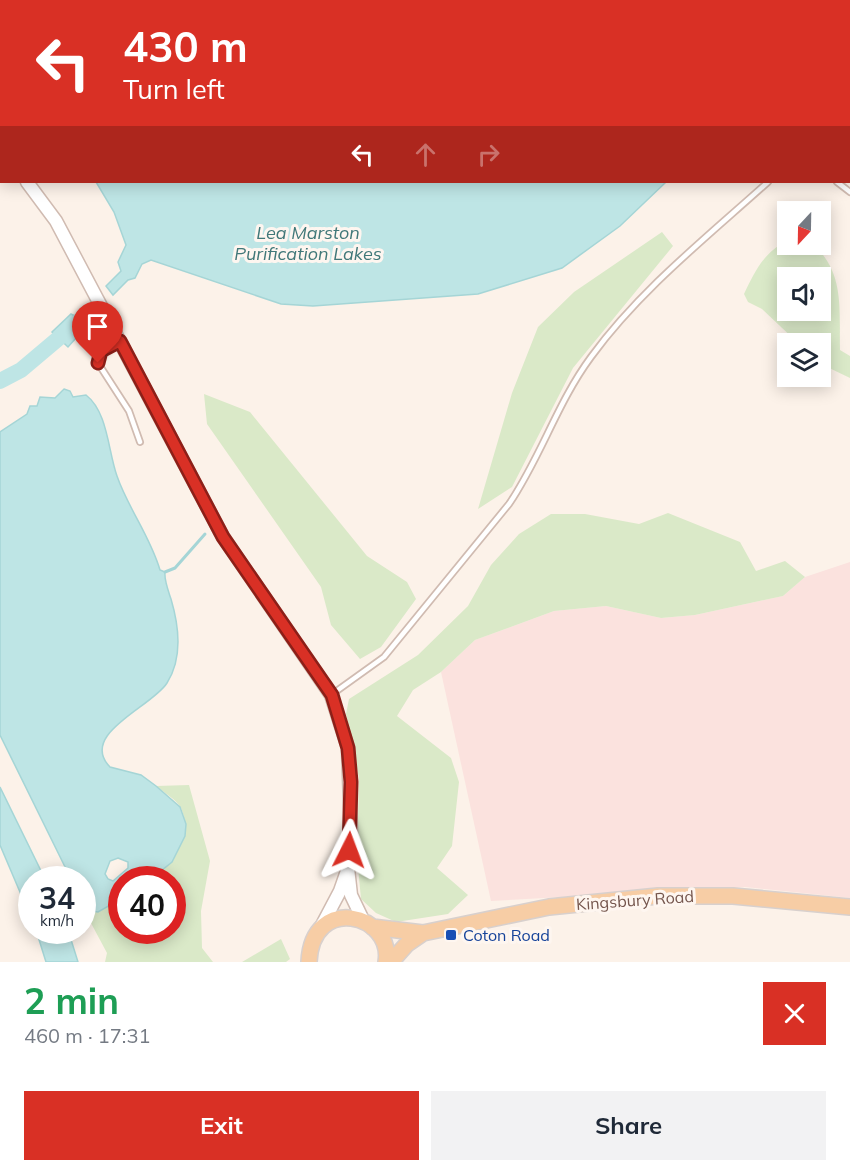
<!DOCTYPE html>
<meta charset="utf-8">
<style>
:root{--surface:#fff;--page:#f2f2f3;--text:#1f2937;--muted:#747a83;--accent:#d93025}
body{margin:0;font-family:Mulish,sans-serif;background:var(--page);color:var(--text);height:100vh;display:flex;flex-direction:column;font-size:22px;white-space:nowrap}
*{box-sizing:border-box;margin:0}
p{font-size:20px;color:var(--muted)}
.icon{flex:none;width:33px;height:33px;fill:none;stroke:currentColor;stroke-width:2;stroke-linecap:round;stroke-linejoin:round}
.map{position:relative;height:962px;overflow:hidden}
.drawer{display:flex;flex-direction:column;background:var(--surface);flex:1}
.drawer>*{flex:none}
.guide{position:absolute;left:0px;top:0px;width:850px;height:183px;box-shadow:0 3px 15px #0003;background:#d93025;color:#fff;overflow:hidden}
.needle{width:39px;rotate:202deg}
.controls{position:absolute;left:777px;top:201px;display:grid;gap:12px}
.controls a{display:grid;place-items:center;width:54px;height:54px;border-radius:0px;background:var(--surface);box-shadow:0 3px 15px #0003;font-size:30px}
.speed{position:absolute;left:18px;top:866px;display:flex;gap:12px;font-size:30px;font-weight:700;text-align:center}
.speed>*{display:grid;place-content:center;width:78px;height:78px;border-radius:50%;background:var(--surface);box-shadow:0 3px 15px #0003;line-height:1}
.speed small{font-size:15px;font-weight:400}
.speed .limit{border:9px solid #d22;background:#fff;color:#111}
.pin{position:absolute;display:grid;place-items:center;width:51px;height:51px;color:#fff;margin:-62px -26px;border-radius:50% 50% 50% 0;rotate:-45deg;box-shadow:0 0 6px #0007}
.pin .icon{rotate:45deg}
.me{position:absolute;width:66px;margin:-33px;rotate:3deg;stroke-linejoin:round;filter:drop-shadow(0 0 4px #0008)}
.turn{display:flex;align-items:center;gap:21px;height:126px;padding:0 24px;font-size:27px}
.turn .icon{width:78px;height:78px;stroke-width:2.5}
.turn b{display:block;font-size:42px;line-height:51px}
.lanes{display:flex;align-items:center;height:57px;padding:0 24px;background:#0003;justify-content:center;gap:30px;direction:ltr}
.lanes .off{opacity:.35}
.round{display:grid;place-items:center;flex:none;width:63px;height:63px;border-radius:0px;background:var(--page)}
.overview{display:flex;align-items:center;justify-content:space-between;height:102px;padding:0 24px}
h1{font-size:36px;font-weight:700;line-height:45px;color:#1e9e55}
.action{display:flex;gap:12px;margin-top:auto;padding:12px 24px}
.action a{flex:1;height:69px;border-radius:0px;background:var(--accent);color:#fff;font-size:24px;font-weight:700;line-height:69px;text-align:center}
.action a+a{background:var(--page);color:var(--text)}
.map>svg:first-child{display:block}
.commercial{fill:#fbe2de}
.green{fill:#dae9c8;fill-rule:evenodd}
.water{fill:#bee5e5;stroke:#a5d5d6;stroke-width:1.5;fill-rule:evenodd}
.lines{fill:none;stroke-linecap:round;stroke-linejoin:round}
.stream{stroke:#a5d5d6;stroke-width:3}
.river{stroke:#bee5e5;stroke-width:16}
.service-casing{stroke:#d0bbb1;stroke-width:8}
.tertiary-casing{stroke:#d0bbb1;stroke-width:15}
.primary-casing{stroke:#d8d0cd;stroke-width:18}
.service{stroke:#fff;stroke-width:4.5}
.tertiary{stroke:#fff;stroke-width:12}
.primary{stroke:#f7cda5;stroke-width:15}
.route-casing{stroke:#8d1f18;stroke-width:15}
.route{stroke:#d93025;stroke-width:10}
.transit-dot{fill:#1a4fb4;stroke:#fef6f0;stroke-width:2}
.labels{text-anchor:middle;stroke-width:6;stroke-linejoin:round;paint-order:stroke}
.street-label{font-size:16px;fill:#75564d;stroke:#fef6f0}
.transit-label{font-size:16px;fill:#164399;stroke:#fef6f0;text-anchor:start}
.water-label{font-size:18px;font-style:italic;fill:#417879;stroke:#fef6f0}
</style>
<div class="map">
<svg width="850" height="962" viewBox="0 0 850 962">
<rect width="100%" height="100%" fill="#fcf2e9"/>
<path class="commercial" d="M850,562V898L745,887L491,901L441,672L475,640L554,611L606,606L661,618L695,615L783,596L805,577Z"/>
<path class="green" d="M662,232L673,246L573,368L512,487L478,509L512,393L538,327L574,292Z
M787,241L788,244L814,245C845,274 839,310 840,350L850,356V378L821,364L820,344L798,343L762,309L748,302L744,294C755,271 764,252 787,241ZM788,278H820V310H788Z
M204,394L250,412L367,556L407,582L416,599L381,647L360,659L331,625L321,587L207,424Z
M668,513L740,542L756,571L785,561L805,577L783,596L695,615L661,618L606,606L554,611L475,640L441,672L413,690L397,716L451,758L459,782L452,846L437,868L468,895L448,914L396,922L376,913L361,899L357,856L359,778L346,714L349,699L418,655L468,606L491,565L519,534L551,514H585L639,524Z
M189,785L210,861L201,911L202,948L213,962H105L107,953L84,910L98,912L121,899L122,930H172V879H151C173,862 194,838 181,808C177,800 163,792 156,786Z
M281,939L290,959L286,962H242Z"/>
<path class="water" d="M0,0H164L2,2L1,80Z
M401,0H812L396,1Z
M96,182H666L620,226L562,268L478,294L313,306L281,304L151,260L142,264L135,278L128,280L113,295L106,286L121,271L118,262L126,245L114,212Z
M80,312L88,319L85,328L68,347L52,332L71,314L75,316Z
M64,389L70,391L73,397L86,395C108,412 108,451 117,476C128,508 150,536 160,570L165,572C164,580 168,590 171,599C179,626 183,658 167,683C152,707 78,734 110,767L141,775L156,786L180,807L186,824L185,836L172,862L151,879H122L121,899L98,912L84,910L82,879H71L0,735V432L27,414L30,406H37L40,397L55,398ZM118,858L128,862V868L113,881L108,879L105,874L110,861Z
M0,787L45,879H32L31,918L0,845Z
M36,930H68L78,962H46Z"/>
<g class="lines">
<path class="stream" d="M165,572L175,568L205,534"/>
<path class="river" d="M0,381L21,370L85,316"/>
<defs>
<path id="service" d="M824,2L825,0
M849,110L850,109
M849,162L850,161
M837,182L850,192
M118,342L101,351L98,363L129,411L140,442
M331,695L384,657L509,504C541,457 557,403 591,357C640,290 707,237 768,182"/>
<path id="tertiary" d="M0,153L2,155
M27,182L56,221L223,537L331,695L348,748L351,832L348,868L351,895L363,920
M321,927L340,891L347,871"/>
<path id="primary" d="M372,927L423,933L549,907L658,896H733L850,907
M309,962C312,893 394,914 386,962
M391,962L407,944L423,933"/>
</defs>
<use href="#service" class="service-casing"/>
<use href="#tertiary" class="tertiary-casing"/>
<use href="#primary" class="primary-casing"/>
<use href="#service" class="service"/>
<use href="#tertiary" class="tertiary"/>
<use href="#primary" class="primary"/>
</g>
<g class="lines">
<defs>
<path id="route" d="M98,363L101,351L120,341L223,537L332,695L348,748L351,782L349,850"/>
</defs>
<use href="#route" class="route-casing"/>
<use href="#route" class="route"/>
</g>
<rect class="transit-dot" x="445" y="929" width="12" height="12" rx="3"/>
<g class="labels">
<g class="street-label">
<text transform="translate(635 900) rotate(-4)" y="6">Kingsbury Road</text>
</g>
<g class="transit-label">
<text x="463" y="941">Coton Road</text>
</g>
<g class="water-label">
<text x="308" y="239">Lea Marston<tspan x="308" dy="21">Purification Lakes</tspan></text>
</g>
</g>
</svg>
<div class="controls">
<a><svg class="needle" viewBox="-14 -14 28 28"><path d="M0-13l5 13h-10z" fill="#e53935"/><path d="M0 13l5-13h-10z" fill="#747a83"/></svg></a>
<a><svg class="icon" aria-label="sound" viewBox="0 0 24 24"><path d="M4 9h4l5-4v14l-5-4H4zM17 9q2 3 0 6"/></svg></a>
<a><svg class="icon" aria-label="layers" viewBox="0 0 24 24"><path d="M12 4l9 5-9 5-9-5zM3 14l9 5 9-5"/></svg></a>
</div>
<div class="speed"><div>34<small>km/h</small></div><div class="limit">40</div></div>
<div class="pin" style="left:98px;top:363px;background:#d93025"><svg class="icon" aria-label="arrive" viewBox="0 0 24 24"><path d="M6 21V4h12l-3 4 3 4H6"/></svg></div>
<svg class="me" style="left:349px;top:850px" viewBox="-20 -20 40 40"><path d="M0-17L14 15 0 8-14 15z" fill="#d93025" stroke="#fff" stroke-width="4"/></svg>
<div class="guide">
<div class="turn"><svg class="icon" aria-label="left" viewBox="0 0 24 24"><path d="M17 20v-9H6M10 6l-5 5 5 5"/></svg><div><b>430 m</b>Turn left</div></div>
<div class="lanes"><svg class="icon" aria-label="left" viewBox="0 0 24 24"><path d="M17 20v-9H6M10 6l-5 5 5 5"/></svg><svg class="icon off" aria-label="ahead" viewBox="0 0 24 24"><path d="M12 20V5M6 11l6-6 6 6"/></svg><svg class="icon off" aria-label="right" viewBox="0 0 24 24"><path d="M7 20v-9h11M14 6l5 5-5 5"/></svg></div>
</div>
</div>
<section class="drawer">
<div class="overview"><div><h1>2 min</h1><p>460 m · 17:31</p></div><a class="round" style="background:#d93025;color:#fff"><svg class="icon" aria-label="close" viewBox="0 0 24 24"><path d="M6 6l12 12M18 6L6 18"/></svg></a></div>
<div class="action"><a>Exit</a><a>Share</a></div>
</section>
